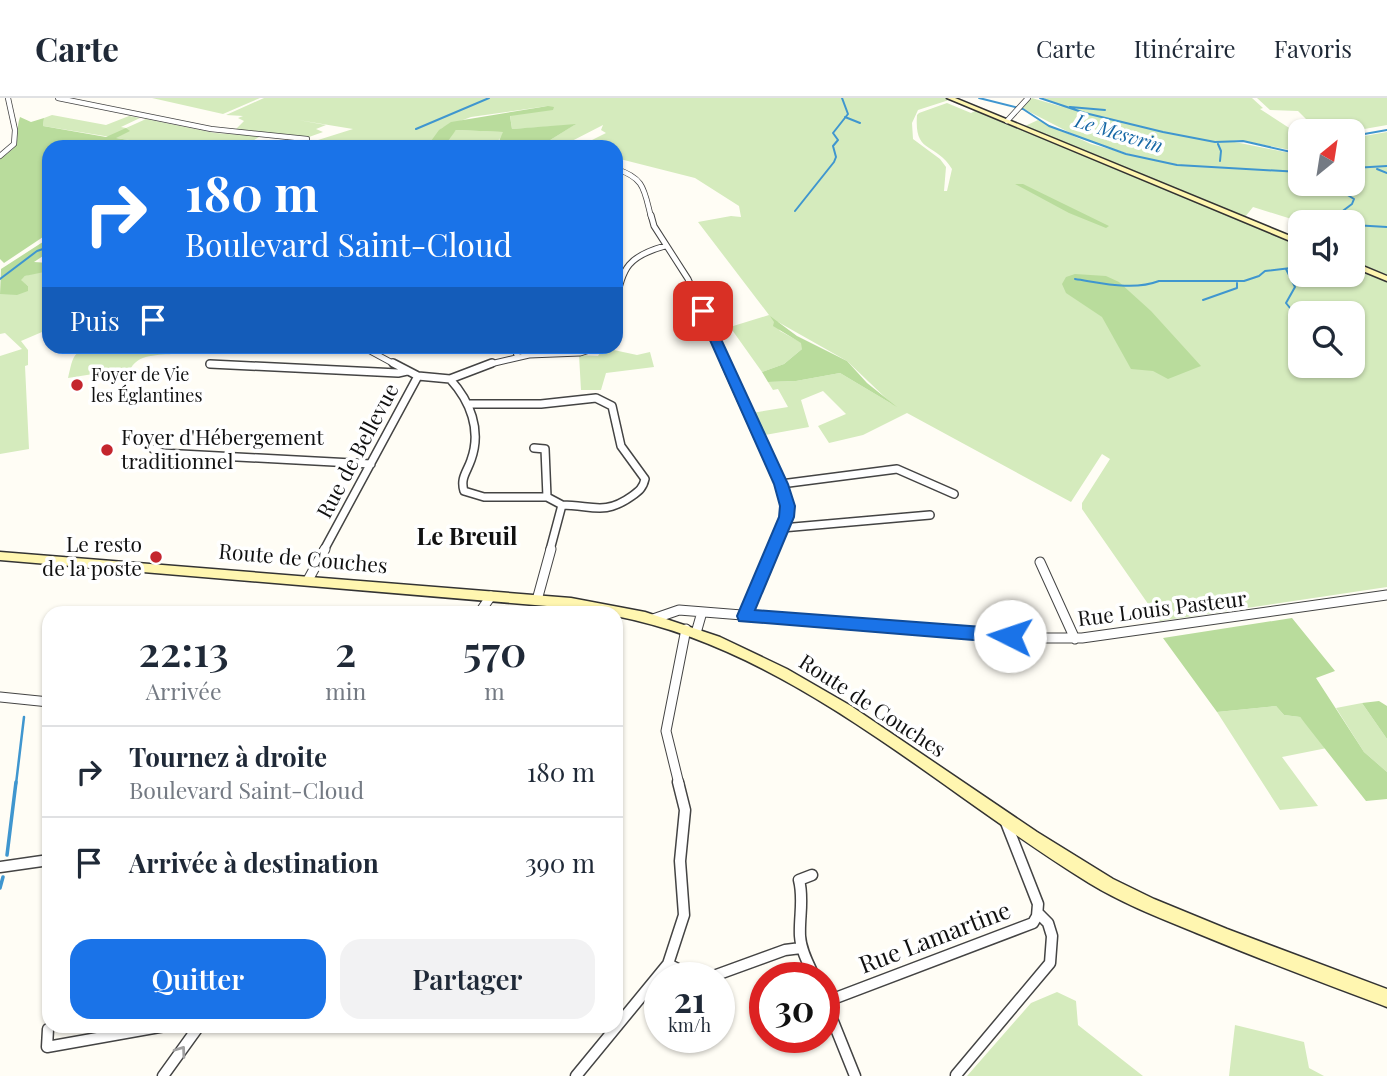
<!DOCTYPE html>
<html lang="fr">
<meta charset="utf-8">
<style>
:root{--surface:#fff;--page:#f2f2f3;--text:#1f2937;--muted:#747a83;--line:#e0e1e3;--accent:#1a73e8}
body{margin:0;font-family:"Playfair Display",serif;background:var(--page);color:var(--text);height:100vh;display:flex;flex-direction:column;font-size:26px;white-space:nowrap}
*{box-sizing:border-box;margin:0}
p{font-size:23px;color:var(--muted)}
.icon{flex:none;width:38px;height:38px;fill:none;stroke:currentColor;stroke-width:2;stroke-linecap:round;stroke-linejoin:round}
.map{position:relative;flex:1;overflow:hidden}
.details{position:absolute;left:42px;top:508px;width:581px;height:427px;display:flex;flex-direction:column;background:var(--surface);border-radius:21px;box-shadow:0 2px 5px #0004}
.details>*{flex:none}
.hud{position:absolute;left:42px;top:42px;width:581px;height:214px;border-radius:21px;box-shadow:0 2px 5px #0004;background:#1a73e8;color:#fff;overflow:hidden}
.needle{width:46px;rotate:30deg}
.tools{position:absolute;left:1288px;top:21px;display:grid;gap:14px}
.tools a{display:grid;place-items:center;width:77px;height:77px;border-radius:14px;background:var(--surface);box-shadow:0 2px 5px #0004;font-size:35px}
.speed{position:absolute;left:644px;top:864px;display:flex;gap:14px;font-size:35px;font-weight:700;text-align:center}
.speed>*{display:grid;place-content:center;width:91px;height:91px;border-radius:50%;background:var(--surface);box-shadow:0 2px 5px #0004;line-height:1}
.speed small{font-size:18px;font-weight:400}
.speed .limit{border:10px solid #d22;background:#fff;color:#111}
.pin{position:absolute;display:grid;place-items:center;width:60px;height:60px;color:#fff;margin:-30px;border-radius:14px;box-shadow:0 4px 10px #0006}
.me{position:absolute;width:77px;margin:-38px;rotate:274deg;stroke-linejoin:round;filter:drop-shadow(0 0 5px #0008)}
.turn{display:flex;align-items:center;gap:24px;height:147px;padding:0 28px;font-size:32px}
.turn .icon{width:91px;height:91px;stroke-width:2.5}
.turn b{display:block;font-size:49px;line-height:60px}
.then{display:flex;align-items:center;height:66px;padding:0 28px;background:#0003;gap:14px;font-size:26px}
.eta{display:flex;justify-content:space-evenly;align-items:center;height:119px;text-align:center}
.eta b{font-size:42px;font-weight:600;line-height:49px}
.button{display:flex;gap:14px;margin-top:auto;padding:14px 28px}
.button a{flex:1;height:80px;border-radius:21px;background:var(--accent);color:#fff;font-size:28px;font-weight:600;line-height:80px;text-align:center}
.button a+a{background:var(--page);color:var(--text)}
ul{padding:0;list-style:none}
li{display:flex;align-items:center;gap:21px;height:91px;padding:0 28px;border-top:2px solid var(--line)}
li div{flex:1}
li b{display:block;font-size:26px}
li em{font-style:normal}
header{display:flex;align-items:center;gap:42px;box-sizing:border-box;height:98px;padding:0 35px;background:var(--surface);border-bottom:2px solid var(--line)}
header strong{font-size:33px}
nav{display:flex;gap:38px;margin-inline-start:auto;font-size:24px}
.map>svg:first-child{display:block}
.green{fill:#d5ebbd;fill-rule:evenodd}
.forest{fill:#b9dc9c}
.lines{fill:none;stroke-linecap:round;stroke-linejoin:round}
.stream-far2{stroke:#3f96cf;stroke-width:2}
.stream-far1{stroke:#3f96cf;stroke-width:2.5}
.stream{stroke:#3f96cf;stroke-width:3.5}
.minor-far4-casing{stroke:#444;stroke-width:6}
.minor-far3-casing{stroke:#444;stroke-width:7}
.minor-far2-casing{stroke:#444;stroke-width:10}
.minor-far1-casing{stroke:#444;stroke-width:11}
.minor-casing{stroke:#444;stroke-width:13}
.secondary-casing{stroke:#333;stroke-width:3}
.minor-far4{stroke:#fff;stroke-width:4.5}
.minor-far3{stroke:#fff;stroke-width:5}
.minor-far2{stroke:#fff;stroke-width:7}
.minor-far1{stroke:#fff;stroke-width:9}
.minor{stroke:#fff;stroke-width:10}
.secondary{fill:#fff6b0;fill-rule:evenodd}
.oneway{stroke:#a0a0a0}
.route{fill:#1a73e8;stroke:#114b97;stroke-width:2}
.poi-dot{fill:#c4262e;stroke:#fff;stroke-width:2.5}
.labels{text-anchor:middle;stroke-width:7;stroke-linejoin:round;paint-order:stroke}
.far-poi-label{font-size:18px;fill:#111;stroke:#fff;text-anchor:start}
.far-water-label{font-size:19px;font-style:italic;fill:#1768a6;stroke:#fff}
.poi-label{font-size:21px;fill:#111;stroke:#fff;text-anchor:start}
.street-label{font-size:21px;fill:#111;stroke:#fff}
.quarter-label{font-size:24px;font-weight:bold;fill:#111;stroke:#fff}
.near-street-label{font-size:24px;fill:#111;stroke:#fff}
</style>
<header>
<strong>Carte</strong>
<nav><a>Carte</a><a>Itinéraire</a><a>Favoris</a></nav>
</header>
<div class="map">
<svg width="1387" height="978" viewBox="0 0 1387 978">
<rect width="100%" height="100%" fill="#fffdf5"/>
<path class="green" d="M152,0H260L223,16Z
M264,0H945L949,2L918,12L912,25L913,41L940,61L946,69L944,93H947L952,71C935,43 914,57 917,17L919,15L947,5L971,15L977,12L1300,147V177H1353V169L1387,183V489L1160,523L1082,411V405L1110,361L1102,356L1071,404L907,315L863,337L829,345L818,328L846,316L823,293L801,302L809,329L765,337L752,315L788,309L778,291L773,292L768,284L796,283L840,275L892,306L847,263L778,224H774L780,233L802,245V251L784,266L762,274L730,229L769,217L698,124L731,118L741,119L739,108L695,80L616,60V49H578L606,35L601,32L603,27L568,45L566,49H539L574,27L512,31L510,17L548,8L471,19L442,30L431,45H438L434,49H341L318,42L353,31L298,22L326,27L316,31L323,34L309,39L234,33L244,23L238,20L243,18L226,17ZM1300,215H1353V268H1300Z
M1032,0L1063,9L1043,0H1252L1263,10L1260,11L1300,37V54L1239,42L1230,43L1300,57V86H1353V40L1387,34V177L1353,163V124H1301L1253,109L1245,119L1025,28L1038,22L1091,46L1139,59L1082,41L1022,10Z
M1257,0H1387V27L1353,33L1316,31L1298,13L1270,12Z
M52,17L106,27L129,18L140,20L121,29L126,30L146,21L215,35L261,38L242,49H197L204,44L172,49L43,28L44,20Z
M456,32L504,34L503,37L495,46L448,43L449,39Z
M40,173H49V231L21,243L28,252V267L25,268L29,351L0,356V258L22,251L5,235L0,236V196L28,188L20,182L25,178Z
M98,249V248L201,249C193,250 186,253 179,255C163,258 140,254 131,270L68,280C74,256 72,253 98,249Z
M609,251L637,257L650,254L654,269L606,275L601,292H581L579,257L598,258L601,253Z
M1362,605L1387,641V674L1364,654L1336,610Z
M1276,608L1284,617L1300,619L1327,650L1282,659L1318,708L1280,712L1217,614Z
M1057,894L1076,903L1078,927L1143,978H967L1031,905Z
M1235,927L1304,944L1309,970L1324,978H1229Z"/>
<path class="forest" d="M548,8L554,9L553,12L510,18L512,31L576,26L539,49L495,46L499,43L503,34L456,32L448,43H431L439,32L451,24Z
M20,19L31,24L44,20L43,28L106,39L126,30L130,33L116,40L172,49H49V135L4,165L0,161V60C26,46 13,40 20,19Z
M1015,86H1023L1109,128L1106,130L1069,115Z
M49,140V154L34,164L49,165V173L25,178L21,182L28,188V193L17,197L0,196L1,171Z
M1075,176L1106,178L1119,184L1151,213L1201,268L1168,281L1153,273L1131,271L1102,219L1066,195L1062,186L1066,179Z
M770,218L797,238L847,263L867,285L897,309L840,275L796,283L768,284L762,274L784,266L802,251L801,245L773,228L774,224Z
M1292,520L1335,573L1316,580L1364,654L1387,674V701L1366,703L1300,619L1284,617L1276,608L1217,614L1163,540Z
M1379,603L1387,608V641L1362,605Z"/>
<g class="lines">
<path class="stream-far2" d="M979,0L1023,11L1049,28L1126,56L1177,67L1300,74
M1040,0L1085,15L1163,34L1215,44L1243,43L1300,56
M1070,9L1105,12
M845,19L860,25
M416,31L489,0
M1353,38L1387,32
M1218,46L1221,53L1220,63
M1353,70L1387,68
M1377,71L1387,75
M795,113L834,64L836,59L833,48L838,42L833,35L848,16L842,0
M1328,124L1352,106L1354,101L1330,86
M1353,127L1387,129
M1286,171L1295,189L1286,205L1290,210
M0,181L37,153L49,149
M1075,181C1102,185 1133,193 1159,183H1244L1259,178L1265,173L1291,170L1293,159L1299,154L1292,149V144
M1203,202L1237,190V185"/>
<path class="stream-far1" d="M16,686L24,619"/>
<path class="stream" d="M7,757L16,684
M0,790L3,779"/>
<defs>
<path id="minor-far4" d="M58,0L211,31L307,41
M1007,23L1028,0
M510,48L516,49
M0,58L14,46L15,32L8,0
M616,71C645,80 644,92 651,119"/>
<path id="minor-far3" d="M651,117L654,128L688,181L726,267
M616,205C622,169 629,158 665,148
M361,248L396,267
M513,248L518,259
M210,266L221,267
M486,267L529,257L580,255L602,248"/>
<path id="minor-far2" d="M393,265L418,278L450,281C470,303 482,332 471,362C467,374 460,380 464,393L484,399H547L562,407
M725,265L785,399L786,419L772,452
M210,266L398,275L407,273
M450,281L492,265
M470,306H541L596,300L612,308L621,348L645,381C643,390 639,393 632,398C604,418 592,407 562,407L550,452
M534,350L545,351L547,399
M153,351L162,355L371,366
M781,386L897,371L954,396
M782,430L930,417
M324,452L418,278"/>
<path id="minor-far1" d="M1040,464L1075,541
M308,482L325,451
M537,502L551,451
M480,514L491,498
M745,518L773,451
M653,521L679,512L1036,540H1082L1387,497
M696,535L702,514
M0,599L49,604
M679,686L666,633L686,531"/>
<path id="minor" d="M0,769L49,762
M812,777L799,782C804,801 799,819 800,838C801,853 809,867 815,880
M668,866L695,880
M708,880L785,852L801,850
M824,901L855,978
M825,904L1033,825L1037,818L1038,806L1005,722
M48,931L47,949L165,928
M956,977L1050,865L1052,838L1048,825L1039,816
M163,978L199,928
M576,978L668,866L684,817L680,763L685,712L678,684"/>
<path id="secondary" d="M947,0H955L1300,142V147Z
M1353,164L1387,178V183L1353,169Z
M0,454L571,500L645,514L720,539L787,571L851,608L1037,734L1113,781L1154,801L1227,831L1387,891V909C1326,886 1264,863 1204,838C1165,822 1125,807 1089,785C939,693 792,552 616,518V514H595L571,510L0,462Z"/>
</defs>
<use href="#minor-far4" class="minor-far4-casing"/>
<use href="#minor-far3" class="minor-far3-casing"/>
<use href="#minor-far2" class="minor-far2-casing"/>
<use href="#minor-far1" class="minor-far1-casing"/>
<use href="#minor" class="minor-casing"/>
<use href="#secondary" class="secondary-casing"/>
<use href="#minor-far4" class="minor-far4"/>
<use href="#minor-far3" class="minor-far3"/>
<use href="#minor-far2" class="minor-far2"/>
<use href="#minor-far1" class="minor-far1"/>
<use href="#minor" class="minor"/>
<use href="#secondary" class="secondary"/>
</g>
<defs><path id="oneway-chevron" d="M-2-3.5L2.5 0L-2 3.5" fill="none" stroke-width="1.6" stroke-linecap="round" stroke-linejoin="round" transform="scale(1.75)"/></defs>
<use class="oneway" href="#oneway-chevron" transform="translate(181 953) rotate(-54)"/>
<path class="route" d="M703,210L708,213L788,386L795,408L794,419L755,512L1010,531L1016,533L1018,538L1016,543L1010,545L739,523L737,518L779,419L780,408L774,386L697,213Z"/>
<g class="poi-dot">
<circle cx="77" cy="287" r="7"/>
<circle cx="107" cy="352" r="7"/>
<circle cx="156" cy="459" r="7"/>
</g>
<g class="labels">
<g class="far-poi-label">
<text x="91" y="283">Foyer de Vie<tspan x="91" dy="21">les Églantines</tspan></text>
</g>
<g class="far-water-label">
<text transform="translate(1119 35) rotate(17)" y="7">Le Mesvrin</text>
</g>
<g class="poi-label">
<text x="121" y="347">Foyer d'Hébergement<tspan x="121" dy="24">traditionnel</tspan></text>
<text x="142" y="454" text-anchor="end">Le resto<tspan x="142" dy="24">de la poste</tspan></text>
</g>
<g class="street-label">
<text transform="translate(358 353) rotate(-62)" y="7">Rue de Bellevue</text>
<text transform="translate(303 461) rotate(5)" y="7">Route de Couches</text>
<text transform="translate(1162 511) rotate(-7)" y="7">Rue Louis Pasteur</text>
<text transform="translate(872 608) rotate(33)" y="7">Route de Couches</text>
</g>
<g class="quarter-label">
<text x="467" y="447">Le Breuil</text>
</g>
<g class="near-street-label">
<text transform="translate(935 840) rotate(-21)" y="8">Rue Lamartine</text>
</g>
</g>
</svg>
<div class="tools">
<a><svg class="needle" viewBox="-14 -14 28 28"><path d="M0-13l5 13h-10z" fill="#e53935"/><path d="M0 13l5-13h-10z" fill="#747a83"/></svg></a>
<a><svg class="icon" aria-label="sound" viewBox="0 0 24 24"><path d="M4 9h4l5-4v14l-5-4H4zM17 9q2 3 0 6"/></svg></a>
<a><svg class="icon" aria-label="search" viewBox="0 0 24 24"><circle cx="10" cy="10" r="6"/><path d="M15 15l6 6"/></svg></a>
</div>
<div class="speed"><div>21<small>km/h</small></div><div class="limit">30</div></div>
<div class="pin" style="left:703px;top:213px;background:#d93025"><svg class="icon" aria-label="arrive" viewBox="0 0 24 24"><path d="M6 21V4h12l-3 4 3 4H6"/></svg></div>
<svg class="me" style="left:1010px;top:538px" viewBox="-20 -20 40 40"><circle r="19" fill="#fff"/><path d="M0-13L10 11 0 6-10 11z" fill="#1a73e8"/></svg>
<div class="hud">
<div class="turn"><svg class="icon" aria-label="right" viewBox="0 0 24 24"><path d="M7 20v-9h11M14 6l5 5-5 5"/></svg><div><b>180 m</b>Boulevard Saint-Cloud</div></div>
<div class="then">Puis<svg class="icon" aria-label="arrive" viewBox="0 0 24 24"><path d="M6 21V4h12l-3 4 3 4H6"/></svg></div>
</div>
<section class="details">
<div class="eta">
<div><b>22:13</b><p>Arrivée</p></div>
<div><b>2</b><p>min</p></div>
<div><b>570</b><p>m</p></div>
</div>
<ul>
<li><svg class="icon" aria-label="right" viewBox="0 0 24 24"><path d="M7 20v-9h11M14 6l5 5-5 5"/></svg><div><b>Tournez à droite</b><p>Boulevard Saint-Cloud</p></div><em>180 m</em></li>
<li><svg class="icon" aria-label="arrive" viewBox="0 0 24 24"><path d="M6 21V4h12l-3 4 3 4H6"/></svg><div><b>Arrivée à destination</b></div><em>390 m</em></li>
</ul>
<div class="button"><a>Quitter</a><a>Partager</a></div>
</section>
</div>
